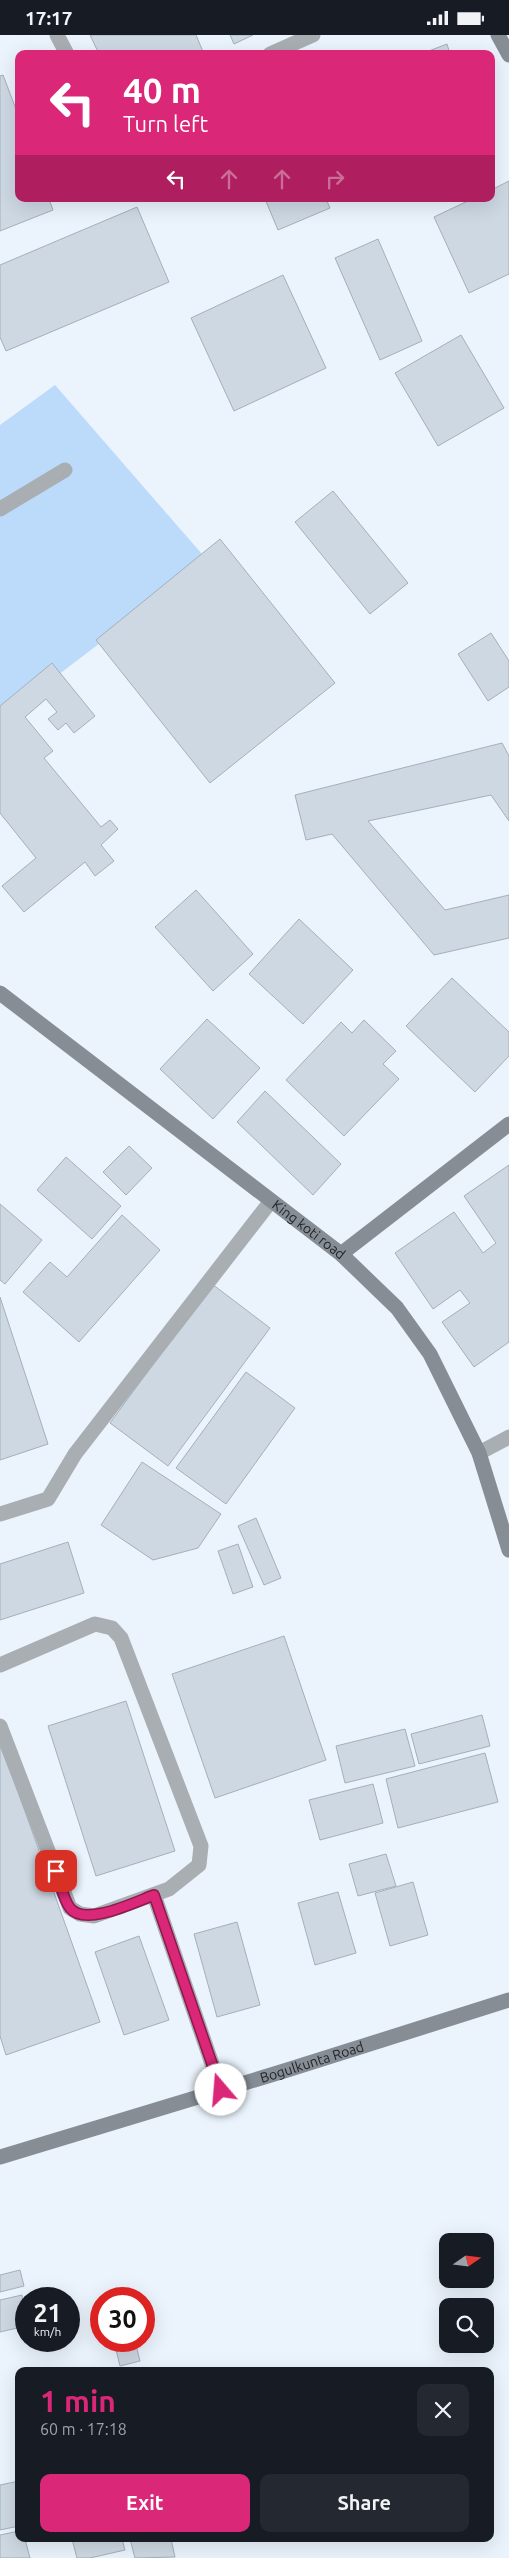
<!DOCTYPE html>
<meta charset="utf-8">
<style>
:root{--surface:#171b24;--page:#242831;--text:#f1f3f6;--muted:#9ea1a6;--accent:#db2777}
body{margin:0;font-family:Ubuntu,sans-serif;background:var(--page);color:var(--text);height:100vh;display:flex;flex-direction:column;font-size:19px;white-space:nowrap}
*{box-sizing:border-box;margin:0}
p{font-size:16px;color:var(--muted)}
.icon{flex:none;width:28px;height:28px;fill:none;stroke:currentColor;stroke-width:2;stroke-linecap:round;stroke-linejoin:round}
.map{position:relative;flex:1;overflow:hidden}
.panel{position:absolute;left:15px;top:2332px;width:479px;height:175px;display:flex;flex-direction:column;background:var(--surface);border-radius:10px;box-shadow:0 5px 20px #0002}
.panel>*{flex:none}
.top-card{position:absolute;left:15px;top:15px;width:480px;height:152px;border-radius:10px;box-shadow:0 5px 20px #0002;background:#db2777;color:#fff;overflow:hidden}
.needle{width:32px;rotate:76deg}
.tools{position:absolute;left:439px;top:2198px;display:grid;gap:10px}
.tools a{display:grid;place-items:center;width:55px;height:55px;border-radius:10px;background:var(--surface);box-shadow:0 5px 20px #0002;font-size:25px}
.speed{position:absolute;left:15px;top:2252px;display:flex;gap:10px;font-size:25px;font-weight:700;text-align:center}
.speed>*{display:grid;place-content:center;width:65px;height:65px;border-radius:50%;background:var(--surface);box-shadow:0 5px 20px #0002;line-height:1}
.speed small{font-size:12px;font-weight:400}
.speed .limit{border:8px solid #d22;background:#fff;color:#111}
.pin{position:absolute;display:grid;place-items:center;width:42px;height:42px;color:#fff;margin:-21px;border-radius:10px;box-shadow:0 2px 8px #0006}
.me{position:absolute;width:55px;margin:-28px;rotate:342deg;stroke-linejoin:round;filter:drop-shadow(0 0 4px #0008)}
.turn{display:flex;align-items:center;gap:18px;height:105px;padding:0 25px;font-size:22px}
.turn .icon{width:65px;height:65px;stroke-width:2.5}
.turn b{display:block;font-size:35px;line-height:42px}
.lanes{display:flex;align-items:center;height:48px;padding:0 25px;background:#0003;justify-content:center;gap:25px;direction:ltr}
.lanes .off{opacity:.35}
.round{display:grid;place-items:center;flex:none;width:52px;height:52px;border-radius:10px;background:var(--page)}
.headline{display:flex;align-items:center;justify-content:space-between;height:85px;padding:0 25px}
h1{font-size:30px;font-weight:700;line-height:38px;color:var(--accent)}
.cta{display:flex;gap:10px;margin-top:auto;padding:10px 25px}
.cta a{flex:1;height:58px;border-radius:10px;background:var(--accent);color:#fff;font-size:20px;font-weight:700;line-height:58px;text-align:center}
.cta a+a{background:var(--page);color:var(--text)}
.status{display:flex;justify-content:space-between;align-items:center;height:35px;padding:0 25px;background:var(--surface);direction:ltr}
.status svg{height:14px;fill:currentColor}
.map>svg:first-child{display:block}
.green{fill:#bcdbfa}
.building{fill:#cdd8e3;stroke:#a4afba}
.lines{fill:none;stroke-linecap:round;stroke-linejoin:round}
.lane{stroke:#a9aeb3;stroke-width:15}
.street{stroke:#a9aeb3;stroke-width:15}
.secondary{stroke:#868d94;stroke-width:15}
.route-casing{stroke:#8e194d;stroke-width:12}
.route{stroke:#db2777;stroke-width:9}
.labels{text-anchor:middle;stroke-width:5;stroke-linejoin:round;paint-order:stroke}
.street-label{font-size:14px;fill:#212529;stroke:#fff}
</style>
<div class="status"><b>17:17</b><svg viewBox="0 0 49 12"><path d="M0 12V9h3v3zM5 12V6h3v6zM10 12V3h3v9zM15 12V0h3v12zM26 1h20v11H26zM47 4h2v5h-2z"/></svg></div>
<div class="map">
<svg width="509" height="2523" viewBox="0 0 509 2523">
<rect width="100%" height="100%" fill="#ebf4fd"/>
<path class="green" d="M55,350L208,526L0,684V390Z"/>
<path class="building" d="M90,0H196L204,19H99Z
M230,0H253L234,9Z
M447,9L450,19H421Z
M3,40L19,82V164H49L53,175L0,196V41Z
M509,146V239L469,258L434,182L472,164H491V155Z
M265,164H326L330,173L278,195Z
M137,172L169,247L6,316L0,302V230Z
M378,204L422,306L380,325L335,223Z
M283,240L326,333L234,376L191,283Z
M461,300L504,373L438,411L395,338Z
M333,456L408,548L370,579L295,487Z
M220,504L335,648L210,748L96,605Z
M491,598L509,626V652L488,666L458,619Z
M52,628L95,681L74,698L66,688L58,695L48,684L57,677L46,664L25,682L53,716L44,723L101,792L110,785L118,794L101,810L114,826L95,841L85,827L24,877L2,851L36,823L0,778V671Z
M502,708L509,721V786L491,760L368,786L445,875L509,860V903L434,920L332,799L306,805L295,760Z
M196,855L253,919L213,956L155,892Z
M299,884L353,935L303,989L249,939Z
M452,943L509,997V1021L475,1057L406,991Z
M207,984L260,1033L213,1084L160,1034Z
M364,985L396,1016L383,1029L399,1044L344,1101L286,1045L341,987L352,998Z
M265,1056L341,1129L313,1160L237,1087Z
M129,1111L152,1133L126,1160L103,1137Z
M66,1122L121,1171L92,1204L37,1155Z
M509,1130V1307L474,1332L442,1287L470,1268L460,1255L433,1274L395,1218L454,1177L483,1218L496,1208L464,1161Z
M0,1169L42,1205L5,1249L0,1245Z
M122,1180L160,1215L79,1307L23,1257L50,1227L67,1242Z
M212,1249L270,1293L168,1431L110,1388Z
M0,1262L48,1409L0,1425Z
M246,1337L295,1373L226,1469L176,1433Z
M142,1427L221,1479L198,1513L153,1525L101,1490Z
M256,1483L281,1543L264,1550L238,1491Z
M68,1507L84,1558L0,1585V1529Z
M238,1509L253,1552L233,1559L218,1516Z
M284,1601L326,1725L215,1763L172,1639Z
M126,1666L175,1816L96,1841L48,1691Z
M482,1680L490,1711L419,1729L411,1699Z
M405,1694L415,1731L345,1748L336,1711Z
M0,1706L100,1987L6,2020L0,2001Z
M485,1718L498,1767L398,1793L386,1744Z
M373,1749L383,1788L320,1805L309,1765Z
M386,1819L396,1851L358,1861L349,1829Z
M413,1847L428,1900L390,1911L375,1858Z
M338,1857L356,1918L315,1930L298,1868Z
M237,1887L260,1970L217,1982L194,1899Z
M139,1901L169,1985L124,2000L95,1917Z
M20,2235L24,2251L0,2257V2240Z
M51,2254L54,2264H31L30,2260Z
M22,2260L26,2291L0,2297V2265Z
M114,2306H135L140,2326L120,2331Z
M19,2446V2491L0,2495V2450Z
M19,2496V2504H25L30,2523H0V2500Z
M72,2504H122L125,2515L90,2523H77Z
M130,2504H171L175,2522L135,2523Z"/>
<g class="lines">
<path class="lane" d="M57,0L67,19
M270,19L313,0
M0,474L65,435"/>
<path class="street" d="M479,1418L509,1402
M0,1479L48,1464L75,1419L271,1166
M0,1630L95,1589L112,1593L121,1603L201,1811L199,1830L169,1854L94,1881L80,1879L70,1873L0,1691
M154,1860L221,2055"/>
<g class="secondary">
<path d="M498,0L509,20"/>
<path id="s1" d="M0,958L341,1219L397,1273L430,1319L479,1418L509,1515"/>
<path d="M341,1219L509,1089"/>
<path id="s2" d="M0,2122L284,2036L509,1965"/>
</g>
</g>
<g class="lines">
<defs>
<path id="route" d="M56,1836C60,1847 63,1864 70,1873C85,1892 135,1867 154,1860L221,2055"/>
</defs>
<use href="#route" class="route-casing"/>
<use href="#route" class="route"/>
</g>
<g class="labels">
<g class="street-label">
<text dy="5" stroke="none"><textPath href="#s1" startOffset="389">King koti road</textPath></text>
<text dy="5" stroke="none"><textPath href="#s2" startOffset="326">Bogulkunta Road</textPath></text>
</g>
</g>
</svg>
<div class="tools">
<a><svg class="needle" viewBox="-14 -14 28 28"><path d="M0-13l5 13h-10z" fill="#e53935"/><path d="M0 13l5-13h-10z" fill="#9ea1a6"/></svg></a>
<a><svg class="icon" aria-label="search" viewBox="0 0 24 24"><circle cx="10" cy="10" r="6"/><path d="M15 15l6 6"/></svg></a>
</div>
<div class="speed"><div>21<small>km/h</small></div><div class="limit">30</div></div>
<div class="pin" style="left:56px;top:1836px;background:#d93025"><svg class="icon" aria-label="arrive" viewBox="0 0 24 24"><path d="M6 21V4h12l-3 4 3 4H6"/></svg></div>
<svg class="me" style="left:221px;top:2055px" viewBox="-20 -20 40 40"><circle r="19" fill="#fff"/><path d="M0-13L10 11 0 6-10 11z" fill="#db2777"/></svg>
<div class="top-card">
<div class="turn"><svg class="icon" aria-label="left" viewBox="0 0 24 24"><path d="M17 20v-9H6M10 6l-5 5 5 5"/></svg><div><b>40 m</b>Turn left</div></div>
<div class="lanes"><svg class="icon" aria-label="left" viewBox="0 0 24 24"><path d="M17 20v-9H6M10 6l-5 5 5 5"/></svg><svg class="icon off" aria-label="ahead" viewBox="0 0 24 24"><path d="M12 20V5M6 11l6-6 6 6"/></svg><svg class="icon off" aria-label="ahead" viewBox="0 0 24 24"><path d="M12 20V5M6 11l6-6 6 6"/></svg><svg class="icon off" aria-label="right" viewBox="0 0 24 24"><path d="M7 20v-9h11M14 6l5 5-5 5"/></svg></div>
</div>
<section class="panel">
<div class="headline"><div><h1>1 min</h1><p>60 m · 17:18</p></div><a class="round"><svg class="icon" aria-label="close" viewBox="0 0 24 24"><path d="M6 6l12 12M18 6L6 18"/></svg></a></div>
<div class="cta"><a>Exit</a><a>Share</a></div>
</section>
</div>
